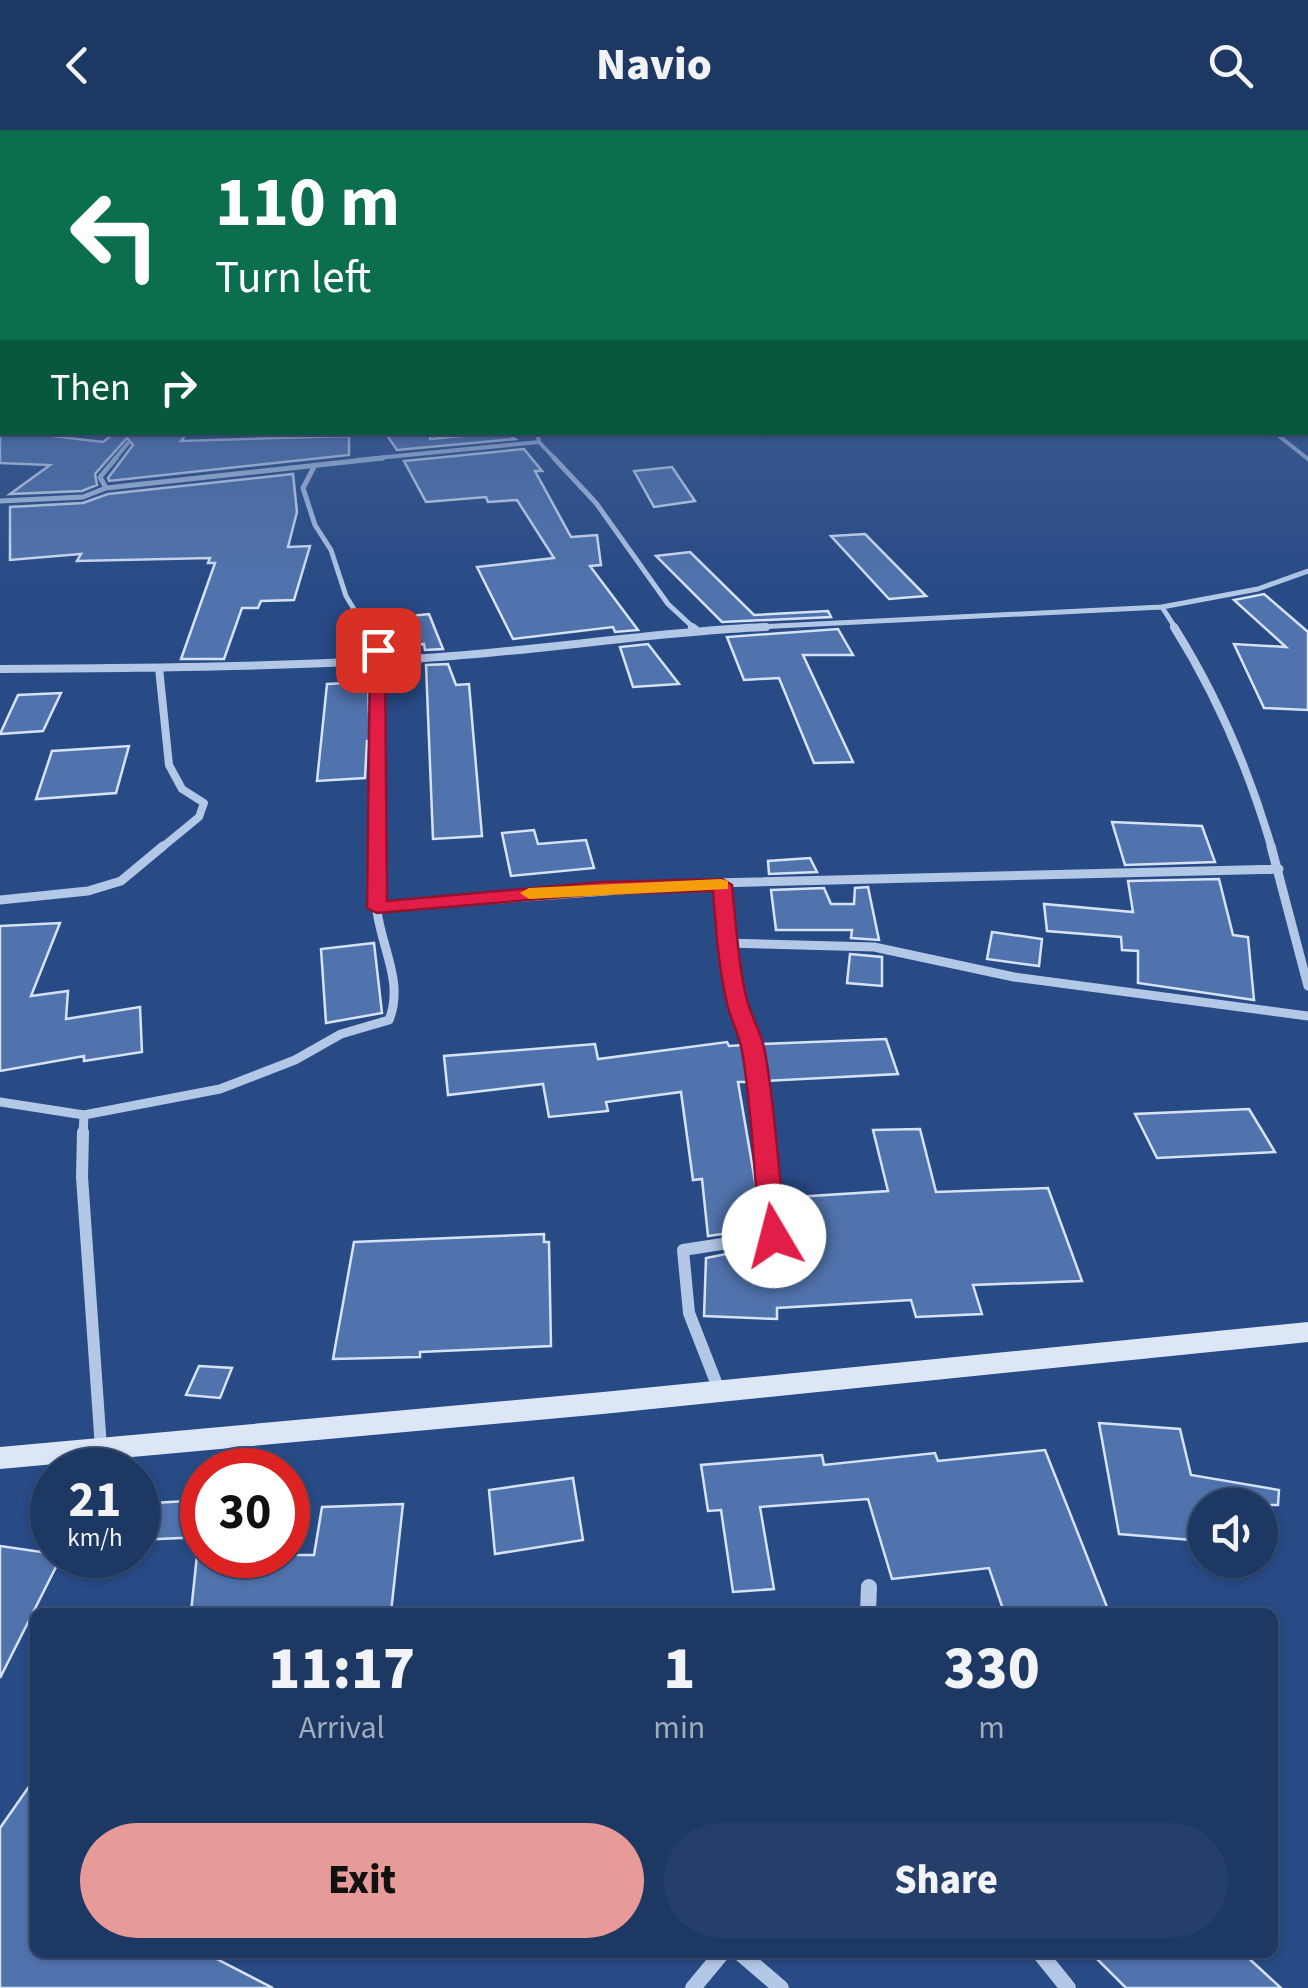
<!DOCTYPE html>
<style>
:root{--surface:#1e3864;--page:#263f6a;--text:#f1f3f6;--muted:#a1acbf;--line:#3c5278;--accent:#e69b98}
body{margin:0;font-family:"Source Sans 3",sans-serif;background:var(--page);color:var(--text);height:100vh;display:flex;flex-direction:column;font-size:38px;white-space:nowrap}
*{box-sizing:border-box;margin:0}
p{font-size:32px;color:var(--muted)}
.icon{flex:none;width:55px;height:55px;fill:none;stroke:currentColor;stroke-width:2;stroke-linecap:round;stroke-linejoin:round}
.map{position:relative;flex:1;overflow:hidden}
.drawer{position:absolute;left:30px;top:1478px;width:1248px;height:350px;display:flex;flex-direction:column;background:var(--surface);border-radius:15px;box-shadow:0 2px 8px #0004,0 0 0 2px var(--line)}
.drawer>*{flex:none}
.hud{position:absolute;left:0px;top:0px;width:1310px;height:305px;box-shadow:0 2px 8px #0004,0 0 0 2px var(--line);background:#0b6e4f;color:#fff;overflow:hidden}
.controls{position:absolute;left:1188px;top:1358px;display:grid;gap:20px}
.controls a{display:grid;place-items:center;width:90px;height:90px;border-radius:50%;background:var(--surface);box-shadow:0 2px 8px #0004,0 0 0 2px var(--line);font-size:50px}
.speed{position:absolute;left:30px;top:1318px;display:flex;gap:20px;font-size:50px;font-weight:700;text-align:center}
.speed>*{display:grid;place-content:center;width:130px;height:130px;border-radius:50%;background:var(--surface);box-shadow:0 2px 8px #0004,0 0 0 2px var(--line);line-height:1}
.speed small{font-size:25px;font-weight:400}
.speed .limit{border:15px solid #d22;background:#fff;color:#111}
.pin{position:absolute;display:grid;place-items:center;width:85px;height:85px;color:#fff;margin:-42px;border-radius:20px;box-shadow:0 5px 15px #0006}
.me{position:absolute;width:110px;margin:-55px;rotate:352deg;stroke-linejoin:round;filter:drop-shadow(0 0 8px #0008)}
.turn{display:flex;align-items:center;gap:35px;height:210px;padding:0 50px;font-size:45px}
.turn .icon{width:130px;height:130px;stroke-width:2.5}
.turn b{display:block;font-size:70px;line-height:85px}
.then{display:flex;align-items:center;height:95px;padding:0 50px;background:#0003;gap:20px;font-size:38px}
.eta{display:flex;justify-content:space-evenly;align-items:center;height:170px;text-align:center}
.eta b{font-size:60px;font-weight:800;line-height:70px}
.button{display:flex;gap:20px;margin-top:auto;padding:20px 50px}
.button a{flex:1;height:115px;border-radius:60px;background:var(--accent);color:#111;font-size:40px;font-weight:800;line-height:115px;text-align:center}
.button a+a{background:var(--page);color:var(--text)}
header{display:flex;justify-content:space-between;align-items:center;height:130px;padding:0 50px;background:var(--surface);font-size:45px;font-weight:800}
.map>svg:first-child{display:block}
.building{fill:#5173ad;stroke:#d6e2f6;stroke-width:2.5}
.lines{fill:none;stroke-linecap:round;stroke-linejoin:round}
.street-far5{stroke:#b3c7e7;stroke-width:4}
.street-far4{stroke:#b3c7e7;stroke-width:5}
.street-far3{stroke:#b3c7e7;stroke-width:8}
.street-far2{stroke:#b3c7e7;stroke-width:9}
.street-far1{stroke:#b3c7e7;stroke-width:12}
.street{stroke:#b3c7e7;stroke-width:16}
.secondary{fill:#dce6f7;fill-rule:evenodd}
.route{fill:#e11d48;stroke:#92132f;stroke-width:2.5}
.slow{fill:#f59e0b}
</style>
<header><svg class="icon" aria-label="back" viewBox="0 0 24 24"><path d="M15 5l-7 7 7 7"/></svg>Navio<svg class="icon" aria-label="search" viewBox="0 0 24 24"><circle cx="10" cy="10" r="6"/><path d="M15 15l6 6"/></svg></header>
<div class="map">
<svg width="1308" height="1858" viewBox="0 0 1308 1858">
<rect width="100%" height="100%" fill="#284a85"/>
<path class="building" d="M0,300L103,312L116,302H188L181,311L349,306V325L109,351L108,348L133,315L127,308L95,344L97,355L82,361L10,364L50,335L0,333Z
M431,302L430,309L504,302L515,309L397,320L386,304Z
M524,319L542,341H535L571,407L597,405L601,435L590,436L638,500L615,502L613,497L513,509L477,437L554,428L517,370L488,372L486,367L426,372L404,331Z
M672,337L695,371L654,377L634,341Z
M293,344L297,382L288,417L310,416L294,470L261,471L258,478H242L224,529H181L215,433H208L210,428L77,431L81,424L10,430V377L83,373L108,364Z
M865,404L926,466L889,469L831,406Z
M690,422L754,485L828,481L831,487L722,492L656,426Z
M1264,464L1308,502V580L1264,578L1234,514L1286,517L1234,470Z
M429,484L443,519L425,520L424,514L400,517L391,488Z
M838,499L853,525H803L853,632L814,633L779,548L744,550L727,507Z
M648,514L679,554L633,557L620,517Z
M448,534L456,555L469,554L482,706L433,709L426,535Z
M368,552L370,611H367L365,648L317,651L327,554Z
M61,563L43,601L0,604L18,565Z
M129,616L116,663L36,669L52,621Z
M1112,692L1202,696L1215,732L1125,735Z
M534,700L538,714L586,710L594,738L511,746L502,703Z
M810,728L817,742L769,744L768,731Z
M1219,749L1233,805L1248,807L1254,870L1138,853V821L1122,820L1121,807L1047,801L1044,774L1133,782L1128,751Z
M868,757L879,810L851,808L852,800H776L771,760L824,758L831,774H854L855,758Z
M60,793L31,866L68,861L66,889L140,877L142,922L84,931V926L0,941V796Z
M992,802L1042,809L1039,836L987,829Z
M374,813L382,883L326,893L321,819Z
M850,824L882,827V856L847,853Z
M886,909L898,944L765,951L760,914Z
M727,912L729,916L744,915L746,924L749,952H738L763,1098L708,1106L702,1049L693,1050L681,962L606,972L608,981L549,987L543,954L448,965L444,926L595,914L598,929Z
M1249,979L1275,1022L1157,1028L1135,984Z
M920,999L936,1062L1048,1058L1082,1151L973,1155L982,1184L916,1187L911,1170L777,1178V1189L704,1186L706,1128L781,1113L784,1105L780,1068L888,1061L873,1000Z
M544,1104V1112H549L551,1216L420,1222V1227L333,1229L354,1112Z
M199,1236L232,1238L220,1268L186,1265Z
M1099,1293L1180,1299L1191,1345L1279,1360L1278,1375H1198L1205,1411L1119,1404Z
M1045,1320L1109,1482H1004L989,1438L892,1449L868,1369L760,1377L774,1459L733,1462L721,1380L708,1381L701,1335L822,1325L824,1335L935,1323L938,1331Z
M573,1348L583,1410L495,1424L489,1360Z
M202,1370V1407L138,1410V1374Z
M403,1374L391,1482H191L197,1425H314L322,1377Z
M0,1416L62,1425L0,1548Z
M35,1648V1822H203L273,1858H0V1698Z
M1090,1822H1242L1281,1858H1126Z"/>
<g class="lines">
<path class="street-far5" d="M537,302L539,312L556,330
M1274,302L1308,329
M114,330L128,313
M357,330L539,312"/>
<path class="street-far4" d="M554,328L596,373L668,474L695,499
M314,337L303,358L315,395L331,420L346,466L366,499
M106,358L100,347L116,328
M0,371L83,367L106,358L383,328
M1162,477L1176,499
M715,499L1162,477L1258,459L1308,441"/>
<path class="street-far3" d="M364,497L378,520L377,719
M692,497L696,500
M1174,497C1218,567 1249,640 1272,719
M159,538L169,635L182,659L204,673L199,687L160,719
M0,539C142,538 284,537 425,528C539,521 652,502 766,497"/>
<path class="street-far2" d="M1271,716L1308,856
M722,755L732,848L754,922L763,1005
M0,770L88,761L121,751L163,716
M377,778L714,753L1279,739
M726,813L874,817L1014,847L1308,886
M0,972L84,985L220,959L295,930L341,904L389,890C404,853 382,819 377,781C375,760 377,738 377,716
M83,1005L84,985"/>
<path class="street-far1" d="M83,1002L82,1047L101,1318
M719,1260L689,1183L683,1120L774,1106L763,1002"/>
<path class="street" d="M868,1482L869,1457
M739,1822L781,1858
M1039,1822L1068,1858
M693,1858L723,1822"/>
<path class="secondary" d="M1308,1192V1212L603,1284L0,1339V1317L603,1262Z"/>
</g>
<linearGradient id="sky" x2="0" y2="1"><stop stop-color="#162949"/><stop offset="0.43" stop-color="#426094"/><stop offset="1" stop-color="#426094" stop-opacity="0"/></linearGradient>
<rect width="1308" height="459" fill="url(#sky)"/>
<path class="route" d="M378,515L385,520L387,771L600,752L722,749L732,755C736,793 738,833 747,870C752,888 762,904 765,922C776,983 778,1045 787,1106L783,1113H765L761,1106C753,1045 753,983 742,921C739,903 729,887 726,869C718,834 716,797 713,761L600,764L377,783L367,778L370,520Z"/>
<path class="slow" d="M721,749L728,751V759L529,769L520,763L529,758Z"/>
</svg>
<div class="controls">
<a><svg class="icon" aria-label="sound" viewBox="0 0 24 24"><path d="M4 9h4l5-4v14l-5-4H4zM17 9q2 3 0 6"/></svg></a>
</div>
<div class="speed"><div>21<small>km/h</small></div><div class="limit">30</div></div>
<div class="pin" style="left:378px;top:520px;background:#d93025"><svg class="icon" aria-label="arrive" viewBox="0 0 24 24"><path d="M6 21V4h12l-3 4 3 4H6"/></svg></div>
<svg class="me" style="left:774px;top:1106px" viewBox="-20 -20 40 40"><circle r="19" fill="#fff"/><path d="M0-13L10 11 0 6-10 11z" fill="#e11d48"/></svg>
<div class="hud">
<div class="turn"><svg class="icon" aria-label="left" viewBox="0 0 24 24"><path d="M17 20v-9H6M10 6l-5 5 5 5"/></svg><div><b>110 m</b>Turn left</div></div>
<div class="then">Then<svg class="icon" aria-label="right" viewBox="0 0 24 24"><path d="M7 20v-9h11M14 6l5 5-5 5"/></svg></div>
</div>
<section class="drawer">
<div class="eta">
<div><b>11:17</b><p>Arrival</p></div>
<div><b>1</b><p>min</p></div>
<div><b>330</b><p>m</p></div>
</div>
<div class="button"><a>Exit</a><a>Share</a></div>
</section>
</div>
